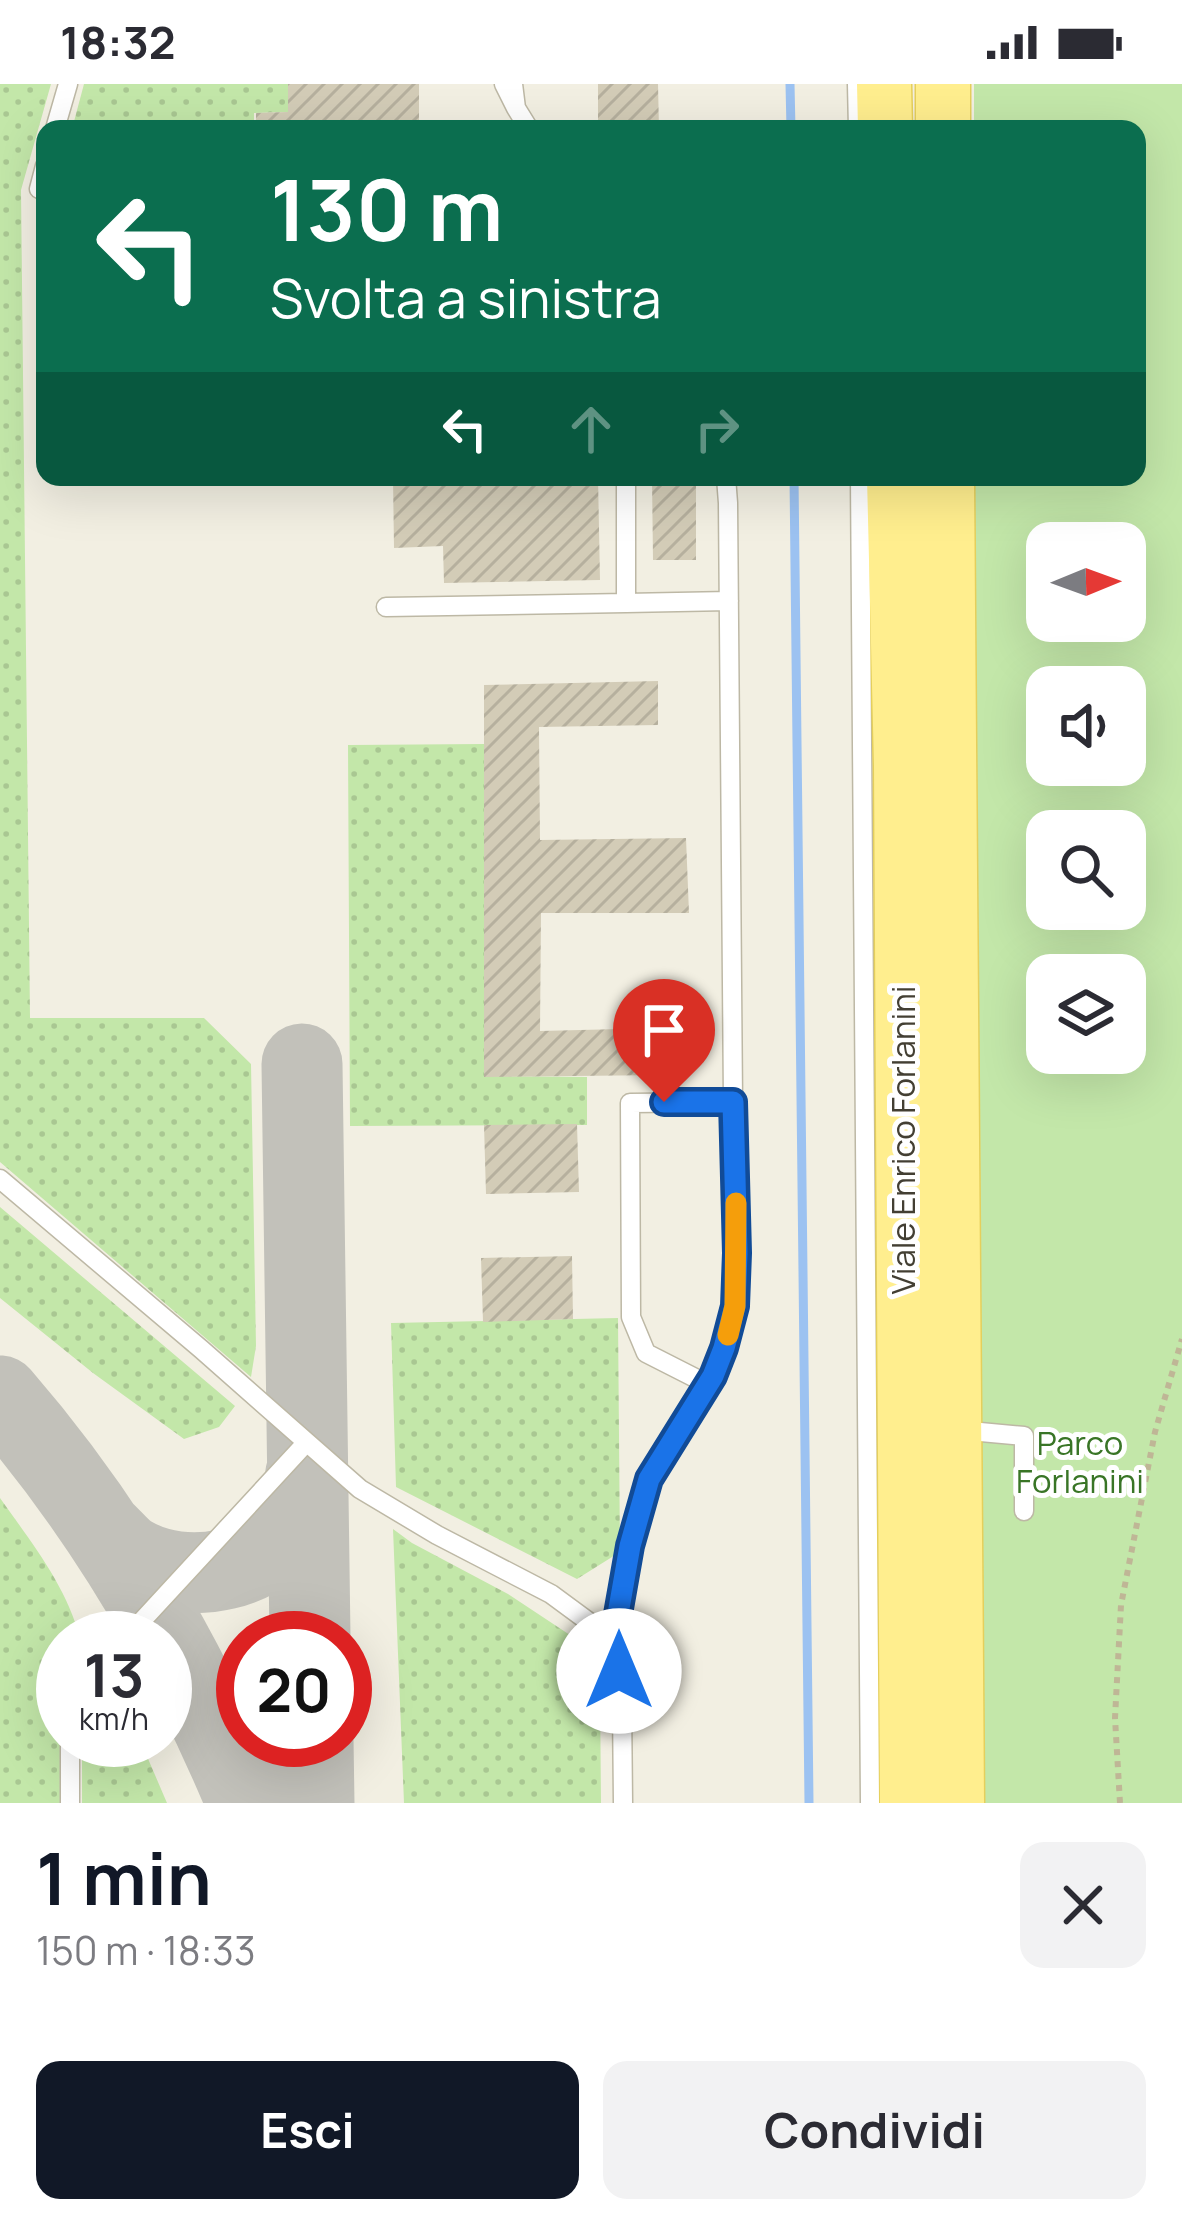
<!DOCTYPE html>
<html lang="it">
<meta charset="utf-8">
<style>
:root{--surface:#fff;--page:#f2f2f3;--text:#2b2b33;--muted:#7c7c81;--accent:#111827}
body{margin:0;font-family:Manrope,sans-serif;background:var(--page);color:var(--text);height:100vh;display:flex;flex-direction:column;font-size:45px;white-space:nowrap}
*{box-sizing:border-box;margin:0}
p{font-size:39px;color:var(--muted)}
.icon{flex:none;width:66px;height:66px;fill:none;stroke:currentColor;stroke-width:2;stroke-linecap:round;stroke-linejoin:round}
.map{position:relative;height:1719px;overflow:hidden}
.drawer{display:flex;flex-direction:column;background:var(--surface);flex:1}
.drawer>*{flex:none}
.banner{position:absolute;left:36px;top:36px;width:1110px;height:366px;border-radius:24px;box-shadow:0 12px 48px #0002;background:#0b6e4f;color:#fff;overflow:hidden}
.needle{width:78px;rotate:89deg}
.tools{position:absolute;left:1026px;top:438px;display:grid;gap:24px}
.tools a{display:grid;place-items:center;width:120px;height:120px;border-radius:24px;background:var(--surface);box-shadow:0 12px 48px #0002;font-size:60px}
.speed{position:absolute;left:36px;top:1527px;display:flex;gap:24px;font-size:60px;font-weight:700;text-align:center}
.speed>*{display:grid;place-content:center;width:156px;height:156px;border-radius:50%;background:var(--surface);box-shadow:0 12px 48px #0002;line-height:1}
.speed small{font-size:30px;font-weight:400}
.speed .limit{border:18px solid #d22;background:#fff;color:#111}
.pin{position:absolute;display:grid;place-items:center;width:102px;height:102px;color:#fff;margin:-123px -51px;border-radius:50% 50% 50% 0;rotate:-45deg;box-shadow:0 0 12px #0007}
.pin .icon{rotate:45deg}
.me{position:absolute;width:132px;margin:-66px;rotate:0deg;stroke-linejoin:round;filter:drop-shadow(0 0 9px #0008)}
.turn{display:flex;align-items:center;gap:42px;height:252px;padding:0 36px;font-size:54px}
.turn .icon{width:156px;height:156px;stroke-width:2.5}
.turn b{display:block;font-size:84px;line-height:102px}
.lanes{display:flex;align-items:center;height:114px;padding:0 36px;background:#0003;justify-content:center;gap:60px;direction:ltr}
.lanes .off{opacity:.35}
.round{display:grid;place-items:center;flex:none;width:126px;height:126px;border-radius:24px;background:var(--page)}
.summary{display:flex;align-items:center;justify-content:space-between;height:204px;padding:0 36px}
h1{font-size:72px;font-weight:700;line-height:90px;color:var(--accent)}
.button{display:flex;gap:24px;margin-top:auto;padding:24px 36px}
.button a{flex:1;height:138px;border-radius:24px;background:var(--accent);color:#fff;font-size:48px;font-weight:700;line-height:138px;text-align:center}
.button a+a{background:var(--page);color:var(--text)}
.status{display:flex;justify-content:space-between;align-items:center;height:84px;padding:0 60px;background:var(--surface);direction:ltr}
.status svg{height:33px;fill:currentColor}
.map>svg:first-child{display:block}
.grass{fill:url(#grass-dots)}
.park{fill:#c3e7a9;fill-rule:evenodd}
.lines{fill:none;stroke-linecap:round;stroke-linejoin:round}
.stream{stroke:#9cc2f1;stroke-width:9}
.taxiway{stroke:#c2c1ba;stroke-width:81}
.building{fill:url(#building-hatch)}
.lane-casing{stroke:#bdb8a5;stroke-width:21}
.primary-casing{stroke:#e5cf5c;stroke-width:57}
.path{stroke:#bfb696;stroke-width:6;stroke-dasharray:6 6;stroke-linecap:butt}
.lane{stroke:#fff;stroke-width:18}
.primary{stroke:#ffee8e;stroke-width:54}
.route-casing{stroke:#114b97;stroke-width:30}
.route{stroke:#1a73e8;stroke-width:21}
.slow{stroke:#f59e0b;stroke-width:21}
.labels{text-anchor:middle;stroke-width:10;stroke-linejoin:round;paint-order:stroke}
.street-label{font-size:33px;fill:#433f33;stroke:#fff}
.park-label{font-size:33px;fill:#397526;stroke:#fff}
</style>
<div class="status"><b>18:32</b><svg viewBox="0 0 49 12"><path d="M0 12V9h3v3zM5 12V6h3v6zM10 12V3h3v9zM15 12V0h3v12zM26 1h20v11H26zM47 4h2v5h-2z"/></svg></div>
<div class="map">
<svg width="1182" height="1719" viewBox="0 0 1182 1719">
<defs>
<pattern id="grass-dots" width="8" height="8" patternUnits="userSpaceOnUse" patternTransform="scale(3)"><rect width="8" height="8" fill="#c3e7a9"/><path d="M2 2h.1M6 6h.1" fill="none" stroke="#a9c792" stroke-width="1.8" stroke-linecap="round"/></pattern>
<pattern id="building-hatch" width="6" height="6" patternUnits="userSpaceOnUse" patternTransform="scale(3)"><rect width="6" height="6" fill="#d3ccb7"/><path d="M-1 1l2-2M0 6l6-6M5 7l2-2" fill="none" stroke="#b6b09e"/></pattern>
</defs>
<rect width="100%" height="100%" fill="#f2efe2"/>
<path class="grass" d="M0,0H51L21,106L30,934H204L251,980L256,1262L251,1293L0,1078Z
M84,0H288V28L254,29V45H72Z
M484,660V992L587,993V1041L350,1042L348,661Z
M0,1123L235,1322L219,1343L184,1355L93,1289L0,1214Z
M618,1234L620,1468L577,1495L396,1403L391,1239Z
M0,1414C31,1458 66,1501 80,1554H63C63,1609 60,1664 61,1719H0Z
M393,1445L412,1459L508,1510L576,1555L600,1605L601,1719H404Z
M82,1656H140L167,1719H82Z"/>
<path class="park" d="M974,0H1182V1719H979L975,393H1137V45H974ZM1047,459H1125V537H1047ZM1047,603H1125V681H1047ZM1047,747H1125V825H1047ZM1047,891H1125V969H1047Z"/>
<g class="lines">
<path class="stream" d="M790,0L791,45
M794,393L809,1719"/>
<path class="taxiway" d="M302,980L310,1554
M0,1312C106,1434 185,1569 247,1719
M103,1447C112,1455 120,1466 130,1472C186,1505 273,1489 299,1426C304,1415 304,1401 306,1389
M313,1656L314,1719"/>
</g>
<path class="building" d="M288,0H419V45H256V29L288,28Z
M598,0H658L659,45H598Z
M393,393H598L600,496L444,499L443,462L394,464Z
M652,393H696V476H653Z
M658,597V641L539,643L540,756L686,754L689,829H541L540,947L661,944L663,991L484,993V601Z
M577,1040L579,1108L486,1110L484,1041Z
M572,1172L573,1235L483,1238L481,1174Z"/>
<g class="lines">
<defs>
<path id="lane" d="M504,0L516,24L513,0
M857,0L858,45
M516,24L529,45
M55,45L68,0
M39,105L45,82
M626,393V519L729,517
M860,393L870,1719
M386,523L626,519
M0,1095L201,1265L360,1405L437,1451L551,1510L589,1538L612,1564L619,1587L622,1621L623,1719
M707,1300L646,1269L631,1233L630,1019L733,1018
M959,1346L1024,1352V1427
M126,1554L306,1359
M612,1564L630,1462L649,1395L713,1292L725,1264L735,1222L737,1169L733,1018L728,419L726,393
M70,1719V1656"/>
<path id="primary" d="M884,0L885,45
M943,0V45
M894,393L901,682L907,1719
M947,393L957,1719"/>
</defs>
<use href="#lane" class="lane-casing"/>
<use href="#primary" class="primary-casing"/>
<path class="path" d="M1120,1719L1115,1634L1121,1521L1155,1348L1182,1255"/>
<use href="#lane" class="lane"/>
<use href="#primary" class="primary"/>
</g>
<g class="lines">
<defs>
<path id="route" d="M619,1587L612,1564L630,1462L649,1395L713,1292L724,1264L735,1222L737,1169L733,1018H664"/>
</defs>
<use href="#route" class="route-casing"/>
<use href="#route" class="route"/>
<path class="slow" d="M728,1251L735,1222L736,1119"/>
</g>
<g class="labels">
<g class="street-label">
<text transform="translate(903 1056) rotate(-90)" y="12">Viale Enrico Forlanini</text>
</g>
<g class="park-label">
<text x="1080" y="1371">Parco<tspan x="1080" dy="38">Forlanini</tspan></text>
</g>
</g>
</svg>
<div class="tools">
<a><svg class="needle" viewBox="-14 -14 28 28"><path d="M0-13l5 13h-10z" fill="#e53935"/><path d="M0 13l5-13h-10z" fill="#7c7c81"/></svg></a>
<a><svg class="icon" aria-label="sound" viewBox="0 0 24 24"><path d="M4 9h4l5-4v14l-5-4H4zM17 9q2 3 0 6"/></svg></a>
<a><svg class="icon" aria-label="search" viewBox="0 0 24 24"><circle cx="10" cy="10" r="6"/><path d="M15 15l6 6"/></svg></a>
<a><svg class="icon" aria-label="layers" viewBox="0 0 24 24"><path d="M12 4l9 5-9 5-9-5zM3 14l9 5 9-5"/></svg></a>
</div>
<div class="speed"><div>13<small>km/h</small></div><div class="limit">20</div></div>
<div class="pin" style="left:664px;top:1018px;background:#d93025"><svg class="icon" aria-label="arrive" viewBox="0 0 24 24"><path d="M6 21V4h12l-3 4 3 4H6"/></svg></div>
<svg class="me" style="left:619px;top:1587px" viewBox="-20 -20 40 40"><circle r="19" fill="#fff"/><path d="M0-13L10 11 0 6-10 11z" fill="#1a73e8"/></svg>
<div class="banner">
<div class="turn"><svg class="icon" aria-label="left" viewBox="0 0 24 24"><path d="M17 20v-9H6M10 6l-5 5 5 5"/></svg><div><b>130 m</b>Svolta a sinistra</div></div>
<div class="lanes"><svg class="icon" aria-label="left" viewBox="0 0 24 24"><path d="M17 20v-9H6M10 6l-5 5 5 5"/></svg><svg class="icon off" aria-label="ahead" viewBox="0 0 24 24"><path d="M12 20V5M6 11l6-6 6 6"/></svg><svg class="icon off" aria-label="right" viewBox="0 0 24 24"><path d="M7 20v-9h11M14 6l5 5-5 5"/></svg></div>
</div>
</div>
<section class="drawer">
<div class="summary"><div><h1>1 min</h1><p>150 m · 18:33</p></div><a class="round"><svg class="icon" aria-label="close" viewBox="0 0 24 24"><path d="M6 6l12 12M18 6L6 18"/></svg></a></div>
<div class="button"><a>Esci</a><a>Condividi</a></div>
</section>
